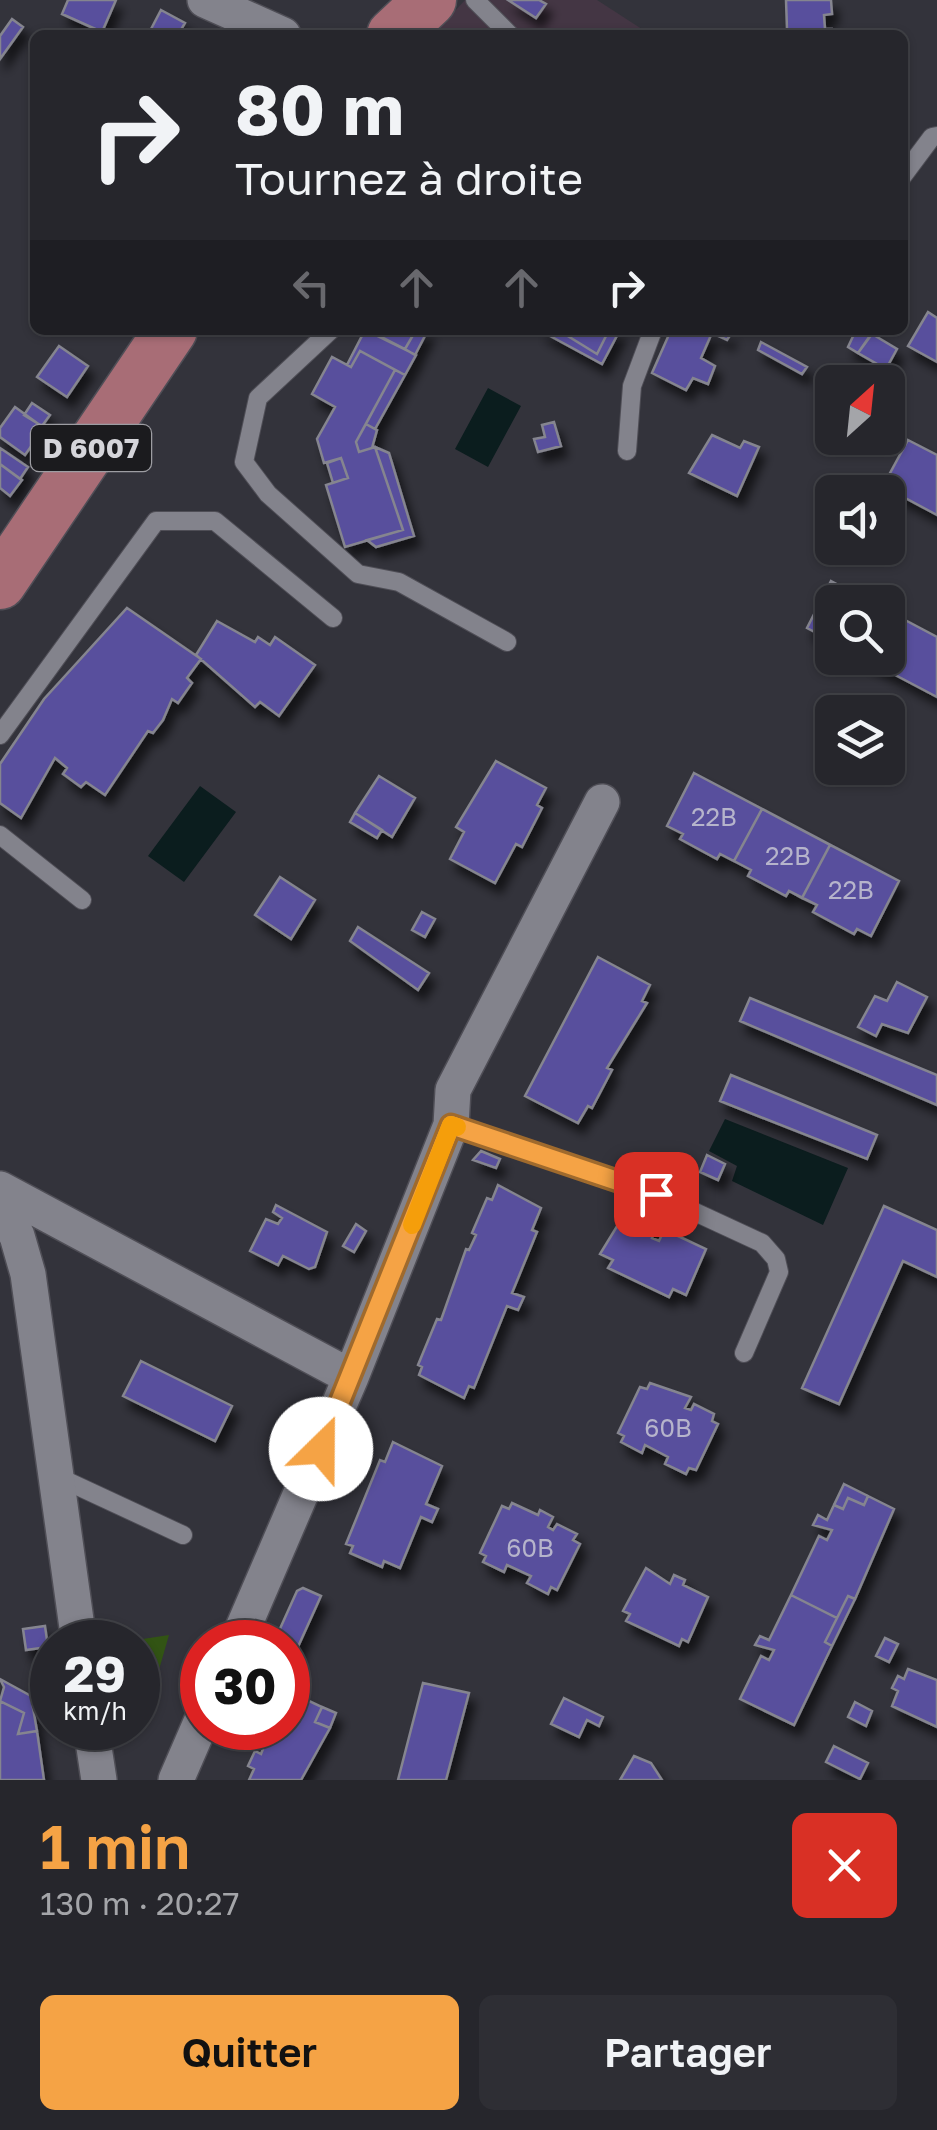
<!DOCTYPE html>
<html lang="fr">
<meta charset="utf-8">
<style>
:root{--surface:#26262c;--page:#2e2e34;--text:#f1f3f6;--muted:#a4a5a9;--line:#424348;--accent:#f5a345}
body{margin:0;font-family:"Golos Text",sans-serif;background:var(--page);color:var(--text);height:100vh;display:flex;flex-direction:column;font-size:38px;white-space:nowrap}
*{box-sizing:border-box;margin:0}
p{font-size:32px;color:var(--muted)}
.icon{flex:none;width:55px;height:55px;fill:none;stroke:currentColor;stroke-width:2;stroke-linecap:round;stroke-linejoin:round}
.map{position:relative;height:1780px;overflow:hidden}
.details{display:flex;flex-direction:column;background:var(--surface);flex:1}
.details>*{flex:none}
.top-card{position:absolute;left:30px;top:30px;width:878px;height:305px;border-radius:15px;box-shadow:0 2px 8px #0004,0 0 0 2px var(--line);background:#26262c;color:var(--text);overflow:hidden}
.needle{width:65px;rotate:27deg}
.fabs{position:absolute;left:815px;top:365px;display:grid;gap:20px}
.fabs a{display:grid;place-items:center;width:90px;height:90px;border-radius:15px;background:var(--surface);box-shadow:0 2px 8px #0004,0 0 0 2px var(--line);font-size:50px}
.speed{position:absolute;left:30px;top:1620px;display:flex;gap:20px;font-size:50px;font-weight:700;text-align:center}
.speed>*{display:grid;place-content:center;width:130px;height:130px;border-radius:50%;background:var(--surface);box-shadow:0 2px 8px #0004,0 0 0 2px var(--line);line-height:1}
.speed small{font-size:25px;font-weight:400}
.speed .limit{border:15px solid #d22;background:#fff;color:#111}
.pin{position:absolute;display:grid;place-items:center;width:85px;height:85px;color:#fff;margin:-42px;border-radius:20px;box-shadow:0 5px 15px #0006}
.me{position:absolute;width:110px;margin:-55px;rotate:23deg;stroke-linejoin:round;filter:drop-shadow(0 0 8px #0008)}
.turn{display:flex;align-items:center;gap:35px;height:210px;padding:0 40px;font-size:45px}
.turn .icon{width:130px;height:130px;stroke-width:2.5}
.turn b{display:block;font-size:70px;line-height:85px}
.lanes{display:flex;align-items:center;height:95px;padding:0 40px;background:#0003;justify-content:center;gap:50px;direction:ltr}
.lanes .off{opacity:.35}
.round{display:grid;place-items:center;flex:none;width:105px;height:105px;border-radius:15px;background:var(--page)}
.overview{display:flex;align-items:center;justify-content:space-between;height:170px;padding:0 40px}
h1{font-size:60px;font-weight:600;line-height:75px;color:var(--accent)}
.primary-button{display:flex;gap:20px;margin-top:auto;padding:20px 40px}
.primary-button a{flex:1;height:115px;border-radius:15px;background:var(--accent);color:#111;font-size:40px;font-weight:600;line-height:115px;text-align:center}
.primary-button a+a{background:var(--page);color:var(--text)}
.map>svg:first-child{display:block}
.commercial{fill:#443644}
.green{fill:#325414}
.water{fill:#0b1d1e}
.building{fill:#584f9d;stroke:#85858f;stroke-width:2.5;filter:url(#shadow)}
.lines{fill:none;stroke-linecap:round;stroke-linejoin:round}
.lane-casing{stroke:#4f4e56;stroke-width:20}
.street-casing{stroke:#4f4e56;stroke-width:38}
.primary-casing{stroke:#4f4e56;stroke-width:55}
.lane{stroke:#83838c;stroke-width:18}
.street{stroke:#83838c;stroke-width:35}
.primary{stroke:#a86d76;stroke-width:52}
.route-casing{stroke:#9f6a2d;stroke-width:25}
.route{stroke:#f5a345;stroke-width:18}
.slow{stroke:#f59e0b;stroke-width:18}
.labels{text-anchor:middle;stroke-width:8;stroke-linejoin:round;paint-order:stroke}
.number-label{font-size:25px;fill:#b6b4cb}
.shield{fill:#1b1b1e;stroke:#9d9da2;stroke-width:2.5}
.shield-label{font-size:28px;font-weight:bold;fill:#d5d5da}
</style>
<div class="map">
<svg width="937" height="1780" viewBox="0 0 937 1780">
<defs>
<filter id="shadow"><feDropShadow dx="6" dy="10" stdDeviation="5" flood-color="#0009"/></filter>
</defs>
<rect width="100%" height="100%" fill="#33333b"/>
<path class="commercial" d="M465,0H597L651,35H433Z"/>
<path class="green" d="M169,1635L147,1711L138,1712V1642H123Z"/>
<path class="water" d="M488,388L521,406L488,467L455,449Z
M200,786L236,812L184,882L148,856Z
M725,1119L848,1168L823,1225L732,1181L737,1166L709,1151Z"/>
<path class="building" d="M68,0H116L102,32L62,14Z
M508,0H539L546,4L536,18Z
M786,0H831L832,14L824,15L825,29H832L833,35H793V30L787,29Z
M161,10L185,23L178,35L150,31Z
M12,19L23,27L0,59V36Z
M928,312L937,318V362L908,346Z
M365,330L416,355L405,375L360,351L351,367L347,365Z
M368,330H416L405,349Z
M416,330H428L415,355L405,349Z
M539,330H558L597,354L609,330H620L602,364Z
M558,330H609L597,354Z
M671,330L731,334L727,340L712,333L701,358L715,366L708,384L693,378L686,390L652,373Z
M856,330H874L858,353L848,347Z
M872,334L897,349L886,369L858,353Z
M761,342L807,367L802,374L758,350Z
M59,346L88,366L67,397L37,377Z
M360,351L395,370L356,442L359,452L375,447L403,530L345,547L326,485L348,478L341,458L324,463L317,439L335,407L312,394L332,357L351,367Z
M395,370L405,375L375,429L366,424Z
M32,403L50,415L42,426L24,415Z
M15,407L44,428L25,455L0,437V428Z
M554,422L561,446L538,452L534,439L545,437L542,425Z
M366,424L377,430L372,448L359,452L356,442Z
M712,435L740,448L744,441L759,447L737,496L689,473Z
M908,440L937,455V515L883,486Z
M375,447L389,453L414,536L376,547L367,540L403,530Z
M0,448L28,467L20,479L0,464Z
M341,458L348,478L333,483L327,463Z
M0,464L22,480L10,496L0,488Z
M831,581L871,602H832V641L807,628Z
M127,608L201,659L187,678L192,683L178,703L172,699L163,720L153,733L148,731L105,795L86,782L81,787L63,774L67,768L55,758L21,818L0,803V764L44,699Z
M888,611L937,637V697L863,658H888Z
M217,621L255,642L258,637L270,645L275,637L315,665L279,716L260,702L255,707L196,655Z
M496,761L546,788L537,805L542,808L522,847L516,844L495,883L450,859L464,832L456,827Z
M694,773L899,881L871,936L857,929L854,934L813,912L817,905L789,891L786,896L748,876L751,870L734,861L720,854L717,859L680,839L683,834L667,826Z
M694,773L762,809L734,861L720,854L717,859L680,839L683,834L667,826Z
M379,776L415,798L392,837L355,813Z
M762,809L830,845L802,898L789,891L786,896L748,876L751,870L734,861Z
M355,813L382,830L377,838L350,822Z
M830,845L899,881L871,936L857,929L854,934L813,912L817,905L802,898Z
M280,877L315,900L291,939L255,915Z
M422,912L435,919L425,937L412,930Z
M358,927L429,973L418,990L350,941Z
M598,957L650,985L642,1001L647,1003L607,1068L612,1070L592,1108L588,1106L578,1123L525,1096Z
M897,982L927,997L908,1033L882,1024L876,1036L858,1027L875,996L887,1001Z
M750,998L937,1075V1105L740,1021Z
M731,1075L877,1135L867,1159L720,1101Z
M481,1151L500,1159L496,1168L473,1160Z
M707,1155L725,1164L718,1180L700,1172Z
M498,1185L541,1208L532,1230L537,1232L512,1293L524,1297L518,1310L507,1306L474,1388L469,1386L464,1398L419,1375L422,1367L418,1365L437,1319L441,1320L466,1249L469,1250L476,1235L472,1233L487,1198L492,1200Z
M276,1205L327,1232L315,1267L309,1269L283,1256L278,1265L250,1251L266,1219L278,1224L282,1218L273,1212Z
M884,1206L937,1230V1277L903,1261L839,1404L802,1388Z
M627,1210L658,1226L652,1238L659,1241L667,1224L680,1230L678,1236L706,1249L686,1295L673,1289L669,1297L608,1268L613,1260L600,1254Z
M356,1224L366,1231L354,1252L343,1246Z
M141,1361L232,1406L215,1441L123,1396Z
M650,1383L691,1397L685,1408L691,1410L694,1404L714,1414L712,1421L718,1424L696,1470L689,1468L686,1474L665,1464L668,1457L645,1445L642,1453L621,1442L624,1436L618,1433L640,1387L647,1389Z
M393,1442L442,1466L426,1504L438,1509L432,1522L421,1517L400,1568L384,1561L382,1567L350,1553L353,1546L346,1544L380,1460L385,1462Z
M844,1484L868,1496L864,1505L848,1498L843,1509L834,1505Z
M868,1496L894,1509L855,1599L848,1596L837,1618L791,1595L819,1536L827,1540L832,1530L813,1525L818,1515L827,1520L834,1505L843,1509L848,1498L864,1505Z
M512,1503L538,1515L540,1510L553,1517L548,1527L553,1530L557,1524L577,1534L573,1540L580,1544L557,1590L551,1587L548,1594L527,1583L531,1576L507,1565L504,1572L483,1562L486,1556L480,1553L502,1506L509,1509Z
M646,1568L670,1584L674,1575L685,1580L683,1585L708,1597L688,1642L682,1639L679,1646L626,1621L630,1614L623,1611Z
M303,1588L321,1596L292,1660L288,1658V1642H274L297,1591Z
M791,1595L837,1618L825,1642L832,1646L794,1725L740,1699L761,1656L769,1660L774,1650L755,1645L760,1636L769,1640Z
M848,1596L855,1599L832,1646L825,1642Z
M45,1626L48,1647L26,1650L23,1629Z
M885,1638L898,1644L889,1662L876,1656Z
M908,1669L937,1680V1727L892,1706L898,1691L892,1688L898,1676L904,1679Z
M0,1679L31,1696L37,1731L18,1734L24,1713L0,1701L4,1687Z
M423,1683L469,1693L446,1780H398Z
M288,1691L322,1707L315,1722L330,1728L301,1780H249L254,1769L248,1766L255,1751L261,1754L265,1744L255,1740L261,1728H288Z
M564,1698L603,1717L599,1726L587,1720L579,1737L551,1724Z
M0,1701L24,1713L18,1734L37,1731L44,1780H0Z
M855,1702L872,1711L866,1726L848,1717Z
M322,1707L336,1713L330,1728L315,1722Z
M834,1746L868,1763L860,1779L826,1762Z
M634,1756L651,1763L662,1780H620Z"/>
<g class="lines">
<defs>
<path id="lane" d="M475,0L510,35
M902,177L932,137L937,136
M331,330L258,398L244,462L268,494L358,574L399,582L507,642
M627,451L632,386L653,330
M0,735L156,521H215L333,618
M0,835L82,900
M451,1125L656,1194L762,1243L776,1259L779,1272L744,1353
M56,1476L183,1535"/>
<path id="street" d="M205,0L283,35
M0,1189L351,1377
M0,1206L17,1236L28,1274L79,1642
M237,1642L351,1377L451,1125L453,1090L602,802
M91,1728L99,1780
M176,1780L202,1720"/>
<path id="primary" d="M393,35L430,0
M0,583L171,330"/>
</defs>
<use href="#lane" class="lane-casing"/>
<use href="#street" class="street-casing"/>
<use href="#primary" class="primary-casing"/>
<use href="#lane" class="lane"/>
<use href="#street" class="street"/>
<use href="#primary" class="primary"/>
</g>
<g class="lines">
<defs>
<path id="route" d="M321,1449L451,1125L656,1194"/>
</defs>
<use href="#route" class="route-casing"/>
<use href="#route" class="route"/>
<path class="slow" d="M412,1225L451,1125L457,1127"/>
</g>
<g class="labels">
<g class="number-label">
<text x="714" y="826">22B</text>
<text x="788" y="865">22B</text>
<text x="851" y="899">22B</text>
<text x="668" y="1437">60B</text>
<text x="530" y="1557">60B</text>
</g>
<rect class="shield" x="31" y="425" width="120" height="46" rx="8"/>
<g class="shield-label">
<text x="91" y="458">D 6007</text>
</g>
</g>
</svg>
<div class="fabs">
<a><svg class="needle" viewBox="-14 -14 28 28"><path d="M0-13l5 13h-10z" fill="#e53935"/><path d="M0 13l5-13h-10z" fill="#a4a5a9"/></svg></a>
<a><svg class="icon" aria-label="sound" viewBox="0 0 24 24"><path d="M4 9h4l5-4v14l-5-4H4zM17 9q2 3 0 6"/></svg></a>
<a><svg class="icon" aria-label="search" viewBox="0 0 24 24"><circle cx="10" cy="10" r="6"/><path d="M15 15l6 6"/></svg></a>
<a><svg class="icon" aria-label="layers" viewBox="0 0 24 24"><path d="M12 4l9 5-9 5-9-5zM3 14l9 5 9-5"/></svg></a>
</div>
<div class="speed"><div>29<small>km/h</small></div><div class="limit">30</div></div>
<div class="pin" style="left:656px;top:1194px;background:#d93025"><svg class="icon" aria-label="arrive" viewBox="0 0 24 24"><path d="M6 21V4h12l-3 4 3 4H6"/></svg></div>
<svg class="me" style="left:321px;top:1449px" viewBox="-20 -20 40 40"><circle r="19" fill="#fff"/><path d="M0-13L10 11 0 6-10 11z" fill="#f5a345"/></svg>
<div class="top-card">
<div class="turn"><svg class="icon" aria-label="right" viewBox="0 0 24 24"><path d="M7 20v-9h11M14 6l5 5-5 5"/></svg><div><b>80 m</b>Tournez à droite</div></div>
<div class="lanes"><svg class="icon off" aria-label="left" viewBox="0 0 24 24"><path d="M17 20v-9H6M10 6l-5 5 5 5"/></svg><svg class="icon off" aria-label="ahead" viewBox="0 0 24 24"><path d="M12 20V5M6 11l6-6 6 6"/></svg><svg class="icon off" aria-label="ahead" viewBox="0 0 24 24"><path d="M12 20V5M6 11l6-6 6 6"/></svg><svg class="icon" aria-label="right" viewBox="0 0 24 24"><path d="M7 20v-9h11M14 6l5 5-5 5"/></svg></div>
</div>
</div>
<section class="details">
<div class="overview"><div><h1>1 min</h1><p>130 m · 20:27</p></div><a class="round" style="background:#d93025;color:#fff"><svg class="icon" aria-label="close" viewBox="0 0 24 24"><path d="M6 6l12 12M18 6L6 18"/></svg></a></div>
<div class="primary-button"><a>Quitter</a><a>Partager</a></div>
</section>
